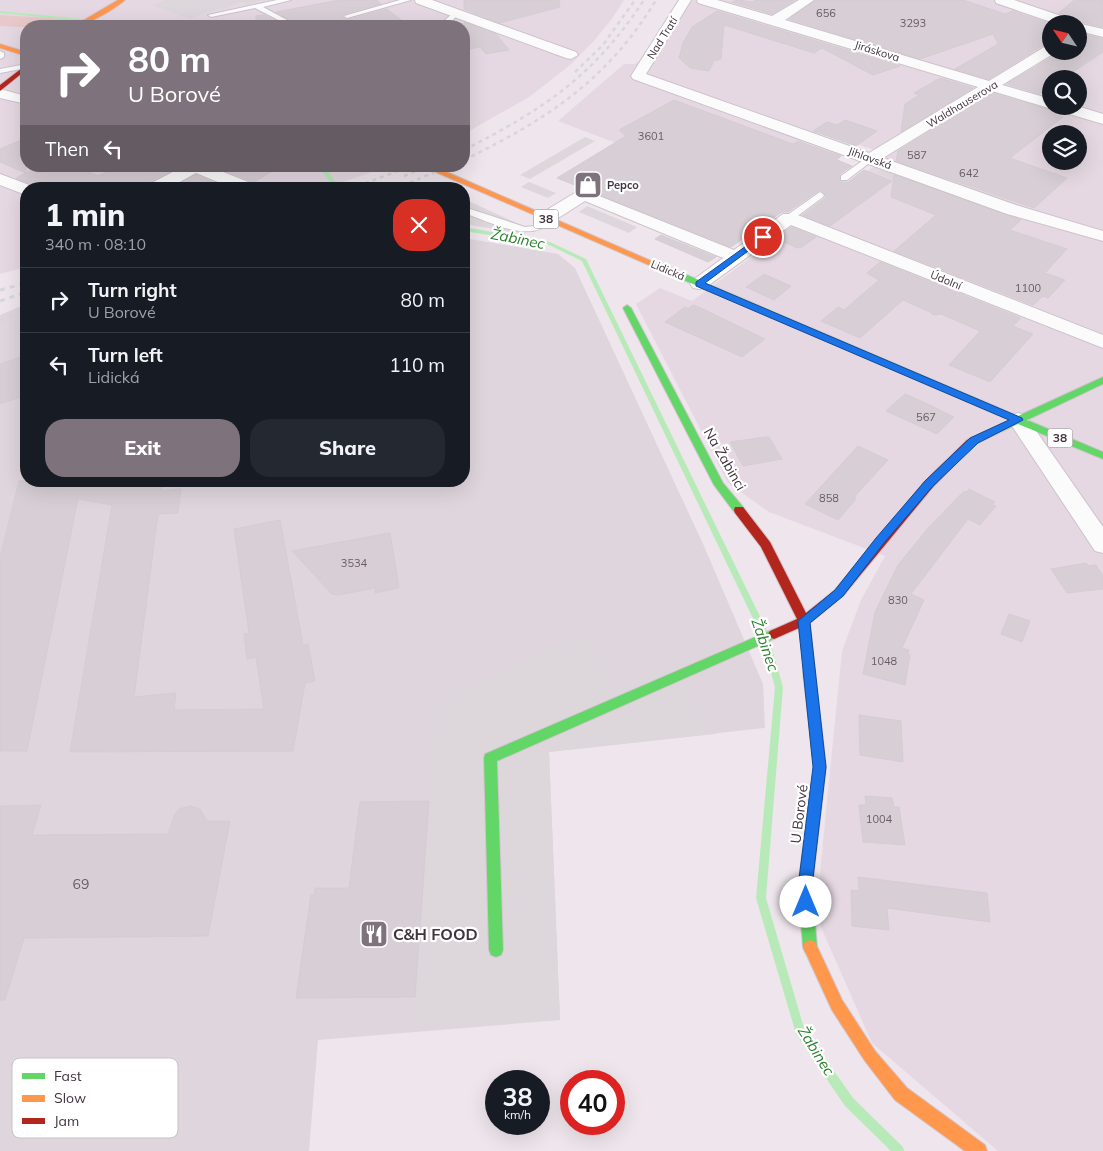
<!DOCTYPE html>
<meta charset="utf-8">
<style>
:root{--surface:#171b24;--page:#242831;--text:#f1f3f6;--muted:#9ea1a6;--line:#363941;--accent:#7e727c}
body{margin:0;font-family:Mulish,sans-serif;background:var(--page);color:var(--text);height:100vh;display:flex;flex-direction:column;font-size:19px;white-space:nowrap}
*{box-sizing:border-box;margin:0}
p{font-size:16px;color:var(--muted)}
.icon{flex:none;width:28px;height:28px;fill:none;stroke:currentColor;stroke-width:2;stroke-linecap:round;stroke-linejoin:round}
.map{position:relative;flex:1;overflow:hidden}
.panel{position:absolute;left:20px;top:182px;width:450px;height:305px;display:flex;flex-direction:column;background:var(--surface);border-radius:20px;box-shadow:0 5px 20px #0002}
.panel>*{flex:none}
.hud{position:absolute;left:20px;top:20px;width:450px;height:152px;border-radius:20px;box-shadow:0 5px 20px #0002;background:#7e727c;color:#fff;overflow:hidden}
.needle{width:32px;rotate:305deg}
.buttons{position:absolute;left:1042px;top:15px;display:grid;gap:10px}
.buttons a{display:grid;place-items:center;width:45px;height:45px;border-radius:50%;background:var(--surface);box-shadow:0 5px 20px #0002;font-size:25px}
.speed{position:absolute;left:485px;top:1070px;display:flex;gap:10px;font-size:25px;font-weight:700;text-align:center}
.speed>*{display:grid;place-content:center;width:65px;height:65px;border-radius:50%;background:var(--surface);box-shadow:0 5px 20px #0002;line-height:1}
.speed small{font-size:12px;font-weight:400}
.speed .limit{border:8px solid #d22;background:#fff;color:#111}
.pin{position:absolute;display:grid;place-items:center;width:42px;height:42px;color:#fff;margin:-21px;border:2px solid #fff;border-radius:50%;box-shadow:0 1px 5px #0007}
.me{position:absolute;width:55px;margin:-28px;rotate:0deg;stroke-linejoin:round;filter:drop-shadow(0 0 4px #0008)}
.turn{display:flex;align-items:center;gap:18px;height:105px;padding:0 25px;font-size:22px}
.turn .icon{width:65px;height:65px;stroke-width:2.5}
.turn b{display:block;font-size:35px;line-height:42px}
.then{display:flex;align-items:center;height:48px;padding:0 25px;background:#0003;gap:10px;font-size:19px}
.round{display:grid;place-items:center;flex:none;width:52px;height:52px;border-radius:20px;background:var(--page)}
.head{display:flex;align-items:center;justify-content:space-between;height:85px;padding:0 25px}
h1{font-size:30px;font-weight:800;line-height:38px}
.action{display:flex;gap:10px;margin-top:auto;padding:10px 25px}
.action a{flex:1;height:58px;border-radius:20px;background:var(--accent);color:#fff;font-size:20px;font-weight:800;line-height:58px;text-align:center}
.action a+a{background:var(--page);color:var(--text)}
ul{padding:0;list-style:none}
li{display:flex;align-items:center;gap:15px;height:65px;padding:0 25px;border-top:1px solid var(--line)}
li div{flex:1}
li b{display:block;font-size:19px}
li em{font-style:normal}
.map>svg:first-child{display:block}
.residential{fill:#e5d8e2;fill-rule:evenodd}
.industrial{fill:#dfd6dd}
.green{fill:#e8c9c9}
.parking{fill:#ddd6db}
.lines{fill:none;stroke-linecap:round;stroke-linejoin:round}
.stream{fill:#b8eab9;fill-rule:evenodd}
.building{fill:#d7cfd5;stroke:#d6ccd3}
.lane-casing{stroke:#ccc3ca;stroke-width:2}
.street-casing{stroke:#ccc3ca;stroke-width:2}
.fast-casing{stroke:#d3c3cd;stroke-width:2}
.slow-casing{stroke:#d3c3cd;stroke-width:2}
.jam-casing{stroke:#d3c3cd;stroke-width:2}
.lane{fill:#fcfbfc;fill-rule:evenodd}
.street{fill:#fcfbfc;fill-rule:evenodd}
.fast{fill:#63d668;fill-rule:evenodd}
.slow{fill:#ff974d;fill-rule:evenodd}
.jam{fill:#b3261e;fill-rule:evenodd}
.rail-far1{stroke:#d8d7d8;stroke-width:2.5;stroke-dasharray:4 4;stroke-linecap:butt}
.rail{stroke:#d8d7d8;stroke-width:3;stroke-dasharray:5 5;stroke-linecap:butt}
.route{fill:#1a73e8;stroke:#114b97}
.labels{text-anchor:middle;stroke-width:4.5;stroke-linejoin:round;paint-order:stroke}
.number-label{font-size:11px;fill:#685c65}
.far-street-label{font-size:11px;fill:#42343f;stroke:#fff}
.far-poi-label{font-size:11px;font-weight:bold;fill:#42343f;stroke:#fff;text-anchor:start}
.shield{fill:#fff;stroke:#7b7179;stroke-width:1}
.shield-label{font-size:12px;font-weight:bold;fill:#42343f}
.street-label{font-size:14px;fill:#42343f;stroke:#fff}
.near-number-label{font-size:14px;fill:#685c65}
.water-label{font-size:15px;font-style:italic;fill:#2a822e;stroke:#fff}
.near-poi-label{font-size:16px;font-weight:bold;fill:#42343f;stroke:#fff;text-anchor:start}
.key{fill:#fff;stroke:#c6c2c5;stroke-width:1}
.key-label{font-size:14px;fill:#42343f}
</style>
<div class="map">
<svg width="1103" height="1151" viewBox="0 0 1103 1151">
<rect width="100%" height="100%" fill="#eee6ec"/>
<path class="residential" d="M0,0H624L611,20L593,42L569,66L529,97L464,134V26H26V166H389L323,189H26V267L0,274Z
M678,0H1101L1103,26V1151H998L872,1043L817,918L821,862L842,651L861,600L885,556L769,512L728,483L636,304L660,288L692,301L889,155L819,131L731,187L558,121L624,64H634L645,58ZM1051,24H1079V51H1051ZM1051,79H1079V106H1051ZM1051,134H1079V161H1051Z"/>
<path class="industrial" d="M464,238L558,254L575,268L704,546L763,684L765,728L549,752L560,1020L318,1040L309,1151H0V315L26,304V481H464Z"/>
<path class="green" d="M0,15L82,20C54,27 28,28 0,26Z"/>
<path class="parking" d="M165,0H263L248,4L241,2L223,9L219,8L211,12L208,11L190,19L152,5Z
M585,137L595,141L530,179L520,175Z
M884,168L1003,211L996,217L877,173Z
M529,182L556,193L548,198L521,187Z
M464,199L525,227V234L464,224Z
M587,206L637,227L629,233L579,212Z
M586,634L616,690L669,668L715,734L549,752L560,1020L416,1027V998L436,701Z"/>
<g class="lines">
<path class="stream" d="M0,11L143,25L145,26H133L0,13Z
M319,166H324L338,186L337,187H333Z
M464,227L550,242L586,259L767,631L783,687L766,898L804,1028L853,1098L903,1147L904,1151H891L845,1106L796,1034L756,898L775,687L759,631L582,261L547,244L464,231Z"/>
</g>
<path class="building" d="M339,0H377L381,4L343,14L342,16L346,20L387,9L409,26H300L276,12Z
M464,0H559L560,7L500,23L464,9Z
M737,0L752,2L756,0H795L772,14L732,2Z
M816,0H963L1005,14L1013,11L1051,24V43L1045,44L989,79L955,69L998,44L993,34L920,59L789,19Z
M1074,0H1103V27L1078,21L1059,13Z
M717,11L900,66L873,75L822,48L814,53L724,25L721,59L714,61L709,71L690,68L679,58L683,43L692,27Z
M264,15L286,26H256V16Z
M464,22L496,34L509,50L486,54L480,47L464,50Z
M1079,33L1103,39V52L1062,79H1051V86L1039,94L1007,84L1057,54L1058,51H1079Z
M940,78L973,88L901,132L905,104L919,95L914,93Z
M992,93L1058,112L1055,115L1063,117L1010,158L1067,178L1034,208L896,161L898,151Z
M674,100L793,144L798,141L841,156L837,160L852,166L840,174L839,180L841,182H848L864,170L892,181L830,226L802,215L825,198L826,195L820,190L788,212H782L731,247L557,178L626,136L619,130Z
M845,120L877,131L856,146L813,131L827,122L837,125Z
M26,138V173L40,166L51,170L59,166L71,172L78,168L98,176L118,166H180L147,183L144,189H35L33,184L16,178L26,173L0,162V149Z
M214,166H281L254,182Z
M196,175L229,189H171Z
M894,175L1021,220L1010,230L1067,249L1045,273L1065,280L1048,298L1043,296L1033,305L894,251L936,215L891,197Z
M791,227L816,237L802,247L797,248L776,238Z
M661,235L716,257L708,262L655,239Z
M880,262L1021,318L1013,326L1033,334L990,382L949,365L980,331L941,314L933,315L930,312L903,300L860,338L821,321L838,307L844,310L879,280L867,273Z
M764,274L791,286L774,300L746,287Z
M693,305L703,309L765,339L742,357L665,322L685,307L688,309Z
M26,355V395L0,404V364Z
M905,394L928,404L954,417L937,434L886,411Z
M765,437H769L782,459L743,466L730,442Z
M858,446L888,460L856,495L854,498L856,499L838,520L805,504Z
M19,481H163L161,491L181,489L178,513L158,514L134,697L176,693L174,710L264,709L256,657L247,659L244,634L249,633L234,529L280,520L303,645L308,644L315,681L305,683L293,751L70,752L112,505L78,499L27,751H0V557Z
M969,489L995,502L992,505L996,506L980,525L968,519L911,594L924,600L902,648L909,650L908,654L910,655L905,685L863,674L875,612L898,565L929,527L964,491L966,492Z
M390,533L399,588L375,593V588L338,595L332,594L292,551Z
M1086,563L1088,566L1096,565L1103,576V589L1067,593L1051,569Z
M1009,614L1030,621L1022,642L1001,634Z
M859,715L901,721L903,762L860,755Z
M865,796L892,798L894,807H899L905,845L863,842L859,805H866Z
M429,801L415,997L296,998L311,895H314L315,888H349L360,802Z
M41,805L32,835L168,834L175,814L179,809L190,806L200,809L207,821H230L208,936L24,938L5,1000H0V806Z
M858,877L987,893L990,922L887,908L889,930L852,926L851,890L859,891Z"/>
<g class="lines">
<defs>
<path id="lane" d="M277,0H291L263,7L298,26H290L255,8L211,17L208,15Z
M400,0H411L347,18L344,16Z
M453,13L458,14L452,21V26H446L444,21Z
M0,51L4,53V57L0,59Z
M26,64V68L0,73V69Z
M869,156L876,158L847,180H841V176Z
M820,192L824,195L823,197L792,220H786V216Z
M464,207L525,227L534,226L550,217L554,220C530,245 491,222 464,213Z"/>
<path id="street" d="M415,0H432L576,52L578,55L571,59L566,58L416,3Z
M679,0H691L646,74L869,153L978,87L698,3L697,0H717L772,16L799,0H814L785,20L989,81L1046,46L1051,45V51L1056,52L1002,85L1051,99V106H1077L1103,114V124L992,91L883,158L1019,206L1103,231V241L1007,214L633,79L631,76Z
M995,0H1014L1076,21L1077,23L1103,29V37L1079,31V24H1057L996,3Z
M0,89L26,96V104L0,98Z
M184,166H208L256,185L258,189H235L196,173L167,189H146L148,185Z
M0,174L32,186L33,189H26V195L0,185Z
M584,190L734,250L783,214H795L1103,335V348L791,225L705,288L699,289L693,288L690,284L693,280L723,258L585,201L552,222H540L537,218L540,214L578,191Z
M1018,413L1025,415L1103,527V553L1095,551L1008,420L1011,415Z"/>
<path id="fast" d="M668,267L1018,416L1103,377V384L1027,420L1103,452V459L1018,424L975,444H967L966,442L967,440L1010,420L665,272V268Z
M627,305L631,308L723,483L743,507L744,510L743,513H735L714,485L623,308Z
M774,629L778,631L780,634L778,637L497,761L503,950L501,955L496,957L491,955L489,950L484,758L485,754Z
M809,666L813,668L815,671L826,767L812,887L817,947L815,952L810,954L805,952L803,947L798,887L814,767L803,671L805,668Z"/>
<path id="slow" d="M118,0H125C112,11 85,27 68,26L84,20Z
M0,44L26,52V56L0,48Z
M422,166H433L672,270L671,272H665Z
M810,940L815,942L842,1000L875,1051L907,1088L985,1145L987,1151H965L895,1100L865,1061L832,1010L803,947L805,942Z"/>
<path id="jam" d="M26,65V70L0,91V85Z
M971,439L976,442L975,444L933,487L843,596L810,623L815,671L813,674H805L799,628L774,639L770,637L768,634L770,631L797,619L761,547L735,513L734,510L735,507H743L770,542L806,613L835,590L925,481L967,440Z"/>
</defs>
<use href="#lane" class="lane-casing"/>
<use href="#street" class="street-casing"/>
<use href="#fast" class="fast-casing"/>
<use href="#slow" class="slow-casing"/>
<use href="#jam" class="jam-casing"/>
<use href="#lane" class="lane"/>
<use href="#street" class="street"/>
<use href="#fast" class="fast"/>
<use href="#slow" class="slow"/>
<use href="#jam" class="jam"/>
<path class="rail-far1" d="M575,72L603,45L635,0
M464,150C544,109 594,76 644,0
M464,160C546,120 608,80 656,0
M404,176L428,166
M350,189L411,166
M395,189L449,166"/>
<path class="rail" d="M0,290L26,283
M0,301L26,292
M0,321L26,309"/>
</g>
<path class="route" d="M760,236L767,237L705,283L1022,418L1023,420L978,443L933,486L884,543L843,596L810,623L826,767L812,887L814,902L811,907L806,908L801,907L798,887L813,767L798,621L835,590L876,538L925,481L970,438L1009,420L696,286V282Z"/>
<defs>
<symbol id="shop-square" viewBox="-11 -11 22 22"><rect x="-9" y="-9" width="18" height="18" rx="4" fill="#7e727c" stroke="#fff"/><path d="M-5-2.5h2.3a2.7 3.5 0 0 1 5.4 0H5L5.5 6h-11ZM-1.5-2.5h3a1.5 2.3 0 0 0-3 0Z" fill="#fff"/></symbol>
<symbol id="restaurant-square" viewBox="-11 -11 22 22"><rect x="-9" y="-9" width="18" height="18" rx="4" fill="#7e727c" stroke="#fff"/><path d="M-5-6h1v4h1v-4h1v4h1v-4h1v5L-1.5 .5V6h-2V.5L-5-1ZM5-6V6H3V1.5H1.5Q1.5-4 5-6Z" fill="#fff"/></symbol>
</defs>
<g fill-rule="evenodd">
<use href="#shop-square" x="572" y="169" width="32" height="32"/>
<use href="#restaurant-square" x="358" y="918" width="32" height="32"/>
</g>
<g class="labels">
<g class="number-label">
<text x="826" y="17">656</text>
<text x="913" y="27">3293</text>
<text x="651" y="140">3601</text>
<text x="917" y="159">587</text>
<text x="969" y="177">642</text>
<text x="1028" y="292">1100</text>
<text x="926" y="421">567</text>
<text x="829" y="502">858</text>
<text x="354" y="567">3534</text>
<text x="898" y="604">830</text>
<text x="884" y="665">1048</text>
<text x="879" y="823">1004</text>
</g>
<g class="far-street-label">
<text transform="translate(662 38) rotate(-58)" y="4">Nad Tratí</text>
<text transform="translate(877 51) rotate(17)" y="4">Jiráskova</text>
<text transform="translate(962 104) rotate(-31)" y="4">Waldhauserova</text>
<text transform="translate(870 158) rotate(20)" y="4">Jihlavská</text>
<text transform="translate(668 270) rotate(23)" y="4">Lidická</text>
<text transform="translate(946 280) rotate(22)" y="4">Údolní</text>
</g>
<g class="far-poi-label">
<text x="607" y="189">Pepco</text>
</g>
<g class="shield">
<rect x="533.5" y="209.5" width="25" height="19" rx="4"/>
<rect x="1047.5" y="428.5" width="25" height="19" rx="4"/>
</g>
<g class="shield-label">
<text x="546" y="223">38</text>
<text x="1060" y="442">38</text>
</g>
<g class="street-label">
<text transform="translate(725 459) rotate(60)" y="5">Na Žabinci</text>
<text transform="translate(799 814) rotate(-83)" y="5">U Borové</text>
</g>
<g class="near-number-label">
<text x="81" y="889">69</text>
</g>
<g class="water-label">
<text transform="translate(518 239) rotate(11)" y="5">Žabinec</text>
<text transform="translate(765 645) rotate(71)" y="5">Žabinec</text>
<text transform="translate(816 1051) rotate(58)" y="5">Žabinec</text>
</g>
<g class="near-poi-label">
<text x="393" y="940">C&amp;H FOOD</text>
</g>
</g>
<rect x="12" y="1058" width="166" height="80" rx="8" class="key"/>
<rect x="22" y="1073" width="23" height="6" fill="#63d668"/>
<rect x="22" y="1095" width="23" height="7" fill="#ff974d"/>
<rect x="22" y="1118" width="23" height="6" fill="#b3261e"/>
<g class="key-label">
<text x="54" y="1081">Fast</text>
<text x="54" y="1103">Slow</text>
<text x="54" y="1126">Jam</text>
</g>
</svg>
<div class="buttons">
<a><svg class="needle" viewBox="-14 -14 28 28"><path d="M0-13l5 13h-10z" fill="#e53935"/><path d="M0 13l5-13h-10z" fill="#9ea1a6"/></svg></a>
<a><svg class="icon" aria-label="search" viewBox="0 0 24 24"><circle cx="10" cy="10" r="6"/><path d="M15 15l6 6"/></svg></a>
<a><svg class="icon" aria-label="layers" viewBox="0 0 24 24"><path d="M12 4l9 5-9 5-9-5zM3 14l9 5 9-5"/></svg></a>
</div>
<div class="speed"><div>38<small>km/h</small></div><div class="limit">40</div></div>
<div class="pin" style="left:763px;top:237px;background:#d93025"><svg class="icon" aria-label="arrive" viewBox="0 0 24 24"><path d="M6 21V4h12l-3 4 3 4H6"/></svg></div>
<svg class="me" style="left:806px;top:902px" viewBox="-20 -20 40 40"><circle r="19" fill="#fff"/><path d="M0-13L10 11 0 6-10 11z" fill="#1a73e8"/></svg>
<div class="hud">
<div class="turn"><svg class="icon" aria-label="right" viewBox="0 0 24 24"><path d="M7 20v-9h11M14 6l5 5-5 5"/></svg><div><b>80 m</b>U Borové</div></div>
<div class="then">Then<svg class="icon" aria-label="left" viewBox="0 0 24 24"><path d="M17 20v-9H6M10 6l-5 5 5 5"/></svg></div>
</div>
<section class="panel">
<div class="head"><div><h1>1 min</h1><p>340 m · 08:10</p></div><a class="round" style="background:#d93025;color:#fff"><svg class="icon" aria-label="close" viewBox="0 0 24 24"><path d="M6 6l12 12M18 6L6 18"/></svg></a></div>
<ul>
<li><svg class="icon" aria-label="right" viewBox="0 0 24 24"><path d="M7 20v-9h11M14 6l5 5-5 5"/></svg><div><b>Turn right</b><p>U Borové</p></div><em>80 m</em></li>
<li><svg class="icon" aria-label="left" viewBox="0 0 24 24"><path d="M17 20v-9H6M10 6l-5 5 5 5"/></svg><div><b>Turn left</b><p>Lidická</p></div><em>110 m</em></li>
</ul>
<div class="action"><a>Exit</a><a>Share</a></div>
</section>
</div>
